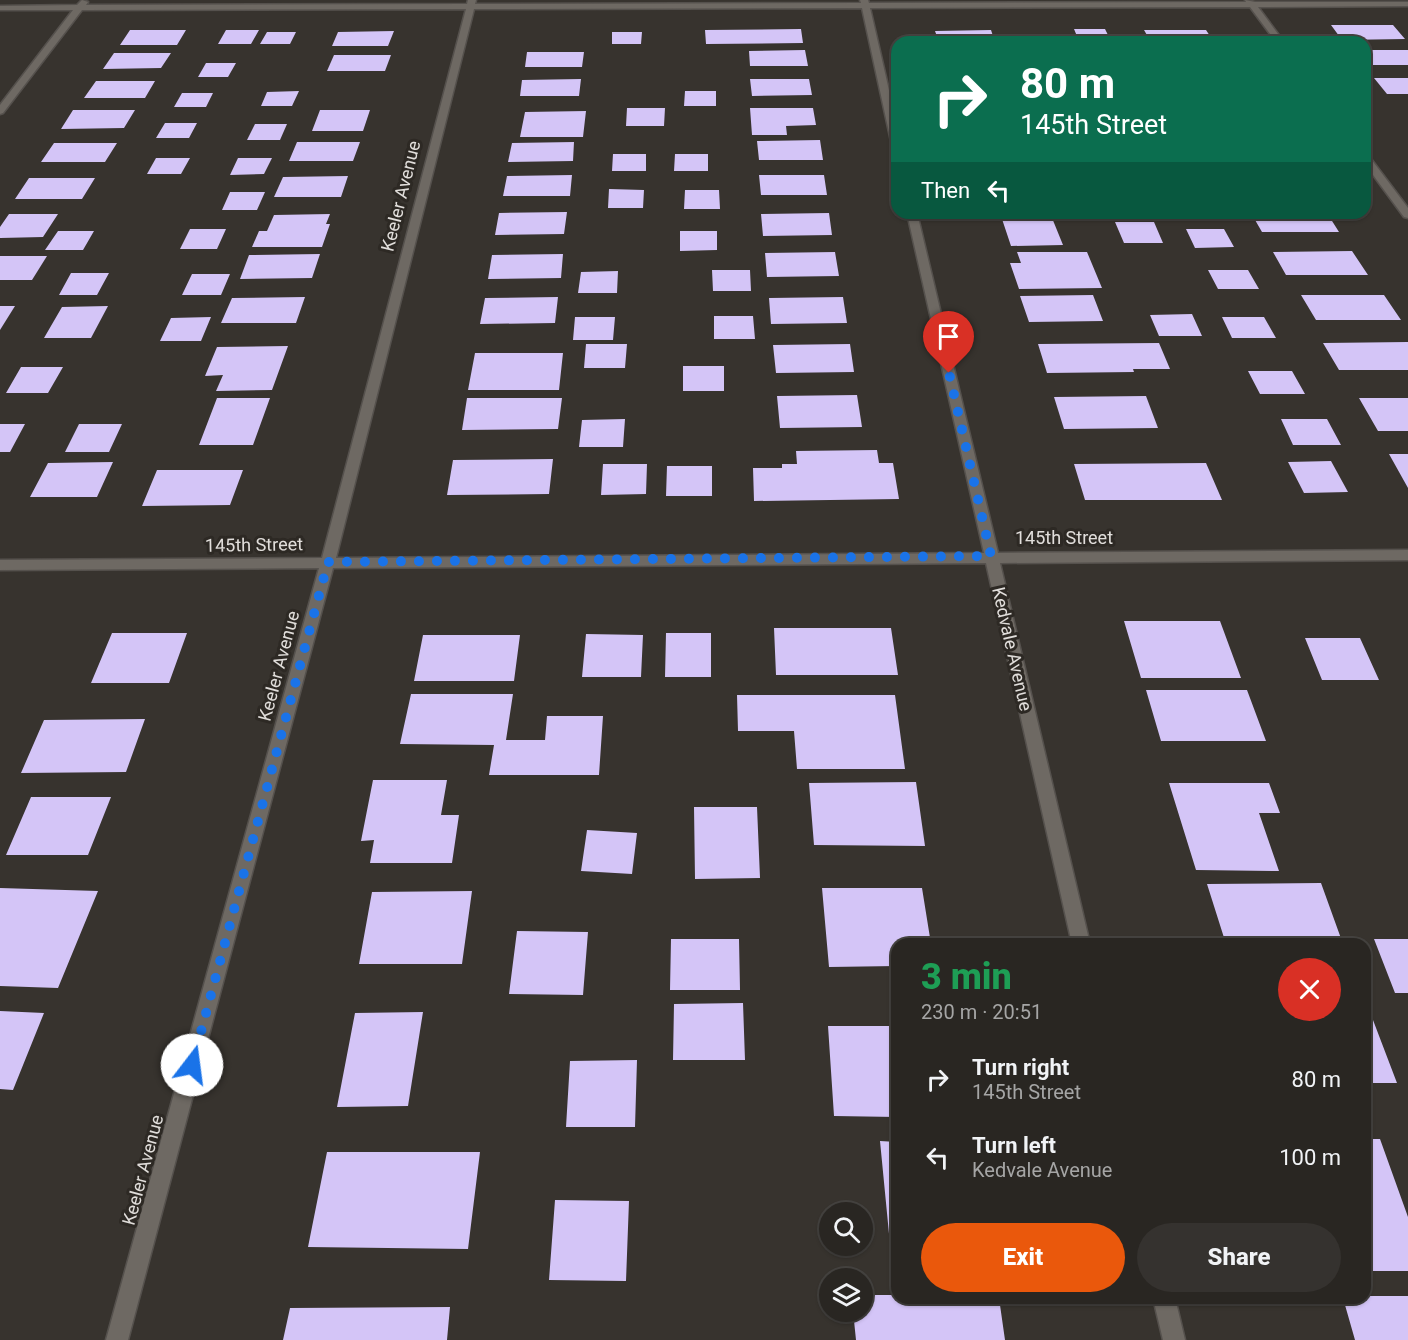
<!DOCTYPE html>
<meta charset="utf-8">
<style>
:root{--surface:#292622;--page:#35322f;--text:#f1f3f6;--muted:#a5a5a5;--line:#454340;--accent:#ea580c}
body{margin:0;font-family:Roboto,sans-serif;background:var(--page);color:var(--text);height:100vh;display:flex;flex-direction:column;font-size:22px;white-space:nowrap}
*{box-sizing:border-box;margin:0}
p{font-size:20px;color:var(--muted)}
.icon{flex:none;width:33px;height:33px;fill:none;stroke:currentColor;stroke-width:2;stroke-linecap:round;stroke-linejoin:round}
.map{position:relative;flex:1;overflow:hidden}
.sheet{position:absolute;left:891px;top:938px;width:480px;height:366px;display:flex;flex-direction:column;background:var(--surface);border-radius:18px;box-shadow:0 2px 4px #0004,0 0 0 2px var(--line)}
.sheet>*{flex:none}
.banner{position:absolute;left:891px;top:36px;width:480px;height:183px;border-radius:18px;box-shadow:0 2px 4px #0004,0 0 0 2px var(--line);background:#0b6e4f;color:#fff;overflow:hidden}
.buttons{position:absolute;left:819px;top:1202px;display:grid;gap:12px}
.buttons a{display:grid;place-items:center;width:54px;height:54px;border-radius:50%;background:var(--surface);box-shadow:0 2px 4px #0004,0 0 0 2px var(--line);font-size:30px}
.pin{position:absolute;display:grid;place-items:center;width:51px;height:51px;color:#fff;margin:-62px -26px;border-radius:50% 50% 50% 0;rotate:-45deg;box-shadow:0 0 6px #0007}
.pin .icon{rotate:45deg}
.me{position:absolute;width:66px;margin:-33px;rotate:15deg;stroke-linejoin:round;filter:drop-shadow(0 0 4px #0008)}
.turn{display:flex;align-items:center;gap:21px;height:126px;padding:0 30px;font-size:27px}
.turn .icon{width:78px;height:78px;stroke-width:2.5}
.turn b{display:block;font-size:42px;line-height:51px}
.then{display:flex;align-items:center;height:57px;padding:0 30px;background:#0003;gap:12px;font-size:22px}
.round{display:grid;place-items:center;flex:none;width:63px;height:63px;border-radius:32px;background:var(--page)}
.overview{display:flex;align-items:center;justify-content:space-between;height:102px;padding:0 30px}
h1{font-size:36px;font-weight:800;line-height:45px;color:#1e9e55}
.action{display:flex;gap:12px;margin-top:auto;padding:12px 30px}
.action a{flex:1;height:69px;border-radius:36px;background:var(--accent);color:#fff;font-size:24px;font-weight:800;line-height:69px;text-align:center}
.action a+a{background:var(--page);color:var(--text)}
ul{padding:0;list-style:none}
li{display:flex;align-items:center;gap:18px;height:78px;padding:0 30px}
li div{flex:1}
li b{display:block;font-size:22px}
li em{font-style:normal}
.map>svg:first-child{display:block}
.building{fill:#d4c5f7}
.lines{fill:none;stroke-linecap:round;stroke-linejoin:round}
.minor-casing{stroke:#55514d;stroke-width:3}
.minor{fill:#6e6963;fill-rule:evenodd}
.route{stroke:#1a73e8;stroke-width:10;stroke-dasharray:0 18}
.labels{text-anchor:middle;stroke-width:6;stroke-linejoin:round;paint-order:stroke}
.street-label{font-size:18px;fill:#e1dedb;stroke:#2d2924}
</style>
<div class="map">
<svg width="1408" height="1340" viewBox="0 0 1408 1340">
<rect width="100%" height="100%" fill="#37332e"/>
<path class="building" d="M1331,25H1393L1405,39L1342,40Z
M801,29L803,43L706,44L705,30Z
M1074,29H1105L1111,41H1079Z
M130,30H186L177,45H120Z
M226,30H259L251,44H218Z
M991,30L995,42H939L935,31Z
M1144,30H1206L1214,42H1151Z
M394,31L388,46H332L338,32Z
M267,32H296L290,44H260Z
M612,32H642L641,44H612Z
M805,50L808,66H750L749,51Z
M1365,50H1408V65H1365Z
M527,52H584L582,67H525Z
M114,53H171L161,68L103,69Z
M334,55H391L385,71H327Z
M206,63H236L228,77H198Z
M1374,78H1408V94H1387Z
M581,79L579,96H520L522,80Z
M750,79H809L812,95L752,96Z
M96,81H155L145,98H84Z
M299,91L292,106H261L267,92Z
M685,91H716V106H684Z
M182,93H213L206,107H174Z
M627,108H665L664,126H626Z
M750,108H813L816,125L786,126L787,135H752Z
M73,110H135L124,128L61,129Z
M320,110H370L363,131H312Z
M586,111L583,137H520L525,112Z
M165,123H197L189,138H156Z
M255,124H287L280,140H247Z
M820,140L823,160H759L757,141Z
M297,142H360L353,161H289Z
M574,142L573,161L508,162L512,143Z
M54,143H117L105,162H41Z
M613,154H646V171H612Z
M675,154H708V171H674Z
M156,158H190L181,174H147Z
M238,158H272L264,174L230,175Z
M572,175L570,196H503L507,176Z
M759,175H824L827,195H761Z
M348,176L341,197H274L283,177Z
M29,178H95L82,199H15Z
M609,189L644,190L643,208H608Z
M685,190H719L720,209H684Z
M230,192H265L257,210H222Z
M567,212L564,234L495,235L499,213Z
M829,213L832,235L763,236L761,214Z
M1000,213H1050L1063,245L1011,246Z
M1251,213H1327L1339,232H1262Z
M9,214H58L43,237L0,238V227Z
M330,214L326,224H330L322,247H252L259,231H267L274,215Z
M1115,222H1154L1163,243H1124Z
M190,229H226L217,249H180Z
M1186,229H1224L1234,247L1195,248Z
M58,231H94L83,250H45Z
M680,231H717V250L680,251Z
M1352,251L1368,275H1286L1273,252Z
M835,252L839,276L767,277L765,253Z
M1017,252H1087L1102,288L1019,289L1010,263H1021Z
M320,254L312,278L240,279L249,255Z
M563,254L561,278L488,279L492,255Z
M0,256H47L32,280H0Z
M712,270H750L751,291H713Z
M1208,270H1248L1259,289H1218Z
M618,271L617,293H578L581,272Z
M71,273H109L97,295H59Z
M192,274H230L221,295H182Z
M1093,295L1103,321L1029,322L1020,296Z
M1301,295H1384L1401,320H1316Z
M305,297L296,323H221L232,298Z
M558,297L555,323L480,324L485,298Z
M843,297L847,323L771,324L769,298Z
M0,306H15L0,330Z
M108,306L91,338H44L62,307Z
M1192,314L1202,336H1159L1150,315Z
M714,316H753L755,339H714Z
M211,317L201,341H160L171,318Z
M575,317H615L613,340H573Z
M1222,317H1264L1276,338H1232Z
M1408,342V370H1339L1323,343Z
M1159,343L1170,369H1133L1134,372L1047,373L1038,344Z
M586,344H627L625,368H584Z
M850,344L854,372L776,373L773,345Z
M288,346L272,390L216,391L223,375L205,376L217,347Z
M475,353H563L559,390H468Z
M683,366H724V391H683Z
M21,367H63L48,393H6Z
M1248,371H1292L1305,394H1260Z
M857,395L862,427L780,428L777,396Z
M1146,396L1158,428L1064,429L1054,397Z
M217,398H270L253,445H199Z
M467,398H562L558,429L462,430Z
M1359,398H1408V431H1378Z
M625,419L623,447H579L582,420Z
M1281,419H1327L1341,445H1293Z
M0,424H25L10,452H0Z
M79,424H122L109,452H65Z
M877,450L879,463H893L899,499L754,501L753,468H782V464H797L796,451Z
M1389,454H1408V488Z
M553,459L549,494L447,495L453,460Z
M1331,461L1348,492L1304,493L1288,462Z
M113,462L97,497H30L48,463Z
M1206,463L1222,500H1085L1074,464Z
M603,464H647L646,494L601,495Z
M667,466H712V496H666Z
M157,470H243L230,505L142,506Z
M1124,621H1220L1241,678H1141Z
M774,628H891L898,675H776Z
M112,633H187L169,683H91Z
M666,633H711V677H665Z
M586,634L643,635L641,677H582Z
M423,635H520L514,681H414Z
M1305,638H1360L1379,680H1322Z
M1146,690H1247L1266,741H1161Z
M411,694H513L506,740H545L547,716H603L599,775H489L494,745L400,744Z
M737,695H895L905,769H797L794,731H738Z
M145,719L126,772L21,773L44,720Z
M373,780H447L441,815H459L452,863H370L374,840L361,841Z
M916,782L925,846L814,845L809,783Z
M1169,783H1269L1280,813H1259L1279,871L1196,870Z
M31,797H111L88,855H6Z
M694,807H757L760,878L695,879Z
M587,830L637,833L632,874L581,871Z
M1321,883L1343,944H1226L1207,884Z
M0,888L98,891L58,988L0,986Z
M822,888H922L931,944H897V966L829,967Z
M472,891L462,964H359L372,892Z
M517,931L588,932L583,995L509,994Z
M671,939H739L740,990H670Z
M1374,939H1408V993H1395Z
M1365,999L1397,1083H1365Z
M743,1003L745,1060H673L674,1004Z
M0,1011L44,1013L13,1090L0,1089Z
M423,1012L408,1106L337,1107L355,1013Z
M828,1026H897V1117L834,1116Z
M637,1060L635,1127H566L570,1061Z
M1365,1139H1380L1408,1217V1271H1365Z
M880,1141L897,1142V1275H893Z
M327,1152H480L468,1249L308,1247Z
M555,1200L629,1201L626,1281L549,1280Z
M862,1295H897V1298H999L1005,1340H856L853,1311H862Z
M1365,1296H1408V1340H1355L1343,1298H1365Z
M450,1307L447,1340H283L290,1308Z"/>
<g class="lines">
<defs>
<path id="minor" d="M82,0L88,2L86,5L467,4L468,0H476L475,4L861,3L860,0H868L869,3L1246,2L1245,0L1255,2H1408V6L1258,7L1284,42H1276L1250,7L870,8L897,125V149L892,146L862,8L474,9L336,558L984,553L907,213H917L998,553L1408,550V560L1000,563L1090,944H1072L986,563L333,568L128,1340H106L319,568L0,570V560L322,558L466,9L82,10L3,113L0,114V105L73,10H0V6L77,5Z
M1365,154L1368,155L1408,208V218L1404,217L1365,164Z
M1153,1298H1175L1185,1340H1163Z"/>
</defs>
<use href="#minor" class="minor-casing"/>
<use href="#minor" class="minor"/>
</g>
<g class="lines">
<path class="route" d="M192,1065L328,562L991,556L949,373"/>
</g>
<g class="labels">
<g class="street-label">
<text transform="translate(401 196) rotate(-76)" y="6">Keeler Avenue</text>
<text x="1064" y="544">145th Street</text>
<text transform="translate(254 545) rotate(-1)" y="6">145th Street</text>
<text transform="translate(1012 649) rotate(77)" y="6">Kedvale Avenue</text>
<text transform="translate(279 666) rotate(-75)" y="6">Keeler Avenue</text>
<text transform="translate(143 1170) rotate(-75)" y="6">Keeler Avenue</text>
</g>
</g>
</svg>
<div class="buttons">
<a><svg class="icon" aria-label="search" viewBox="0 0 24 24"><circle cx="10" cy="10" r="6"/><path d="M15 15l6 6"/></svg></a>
<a><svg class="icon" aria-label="layers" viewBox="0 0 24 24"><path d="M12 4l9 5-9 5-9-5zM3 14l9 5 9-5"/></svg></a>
</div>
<div class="pin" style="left:949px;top:373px;background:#d93025"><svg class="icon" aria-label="arrive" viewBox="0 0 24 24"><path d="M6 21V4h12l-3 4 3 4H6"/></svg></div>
<svg class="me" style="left:192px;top:1065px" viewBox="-20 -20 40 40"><circle r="19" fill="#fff"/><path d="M0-13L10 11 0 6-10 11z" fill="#1a73e8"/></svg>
<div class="banner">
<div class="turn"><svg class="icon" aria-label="right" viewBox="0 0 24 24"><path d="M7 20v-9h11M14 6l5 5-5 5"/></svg><div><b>80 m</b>145th Street</div></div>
<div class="then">Then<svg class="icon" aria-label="left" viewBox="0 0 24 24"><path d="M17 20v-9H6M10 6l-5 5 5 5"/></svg></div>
</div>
<section class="sheet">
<div class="overview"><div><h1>3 min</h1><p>230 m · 20:51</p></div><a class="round" style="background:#d93025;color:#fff"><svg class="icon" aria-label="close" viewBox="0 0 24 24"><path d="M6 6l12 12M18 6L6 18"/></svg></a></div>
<ul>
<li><svg class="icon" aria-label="right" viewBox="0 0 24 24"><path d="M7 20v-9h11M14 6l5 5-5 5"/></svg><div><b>Turn right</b><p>145th Street</p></div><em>80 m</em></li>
<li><svg class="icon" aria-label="left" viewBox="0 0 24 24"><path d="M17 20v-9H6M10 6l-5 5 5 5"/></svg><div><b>Turn left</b><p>Kedvale Avenue</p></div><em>100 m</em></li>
</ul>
<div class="action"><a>Exit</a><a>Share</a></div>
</section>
</div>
